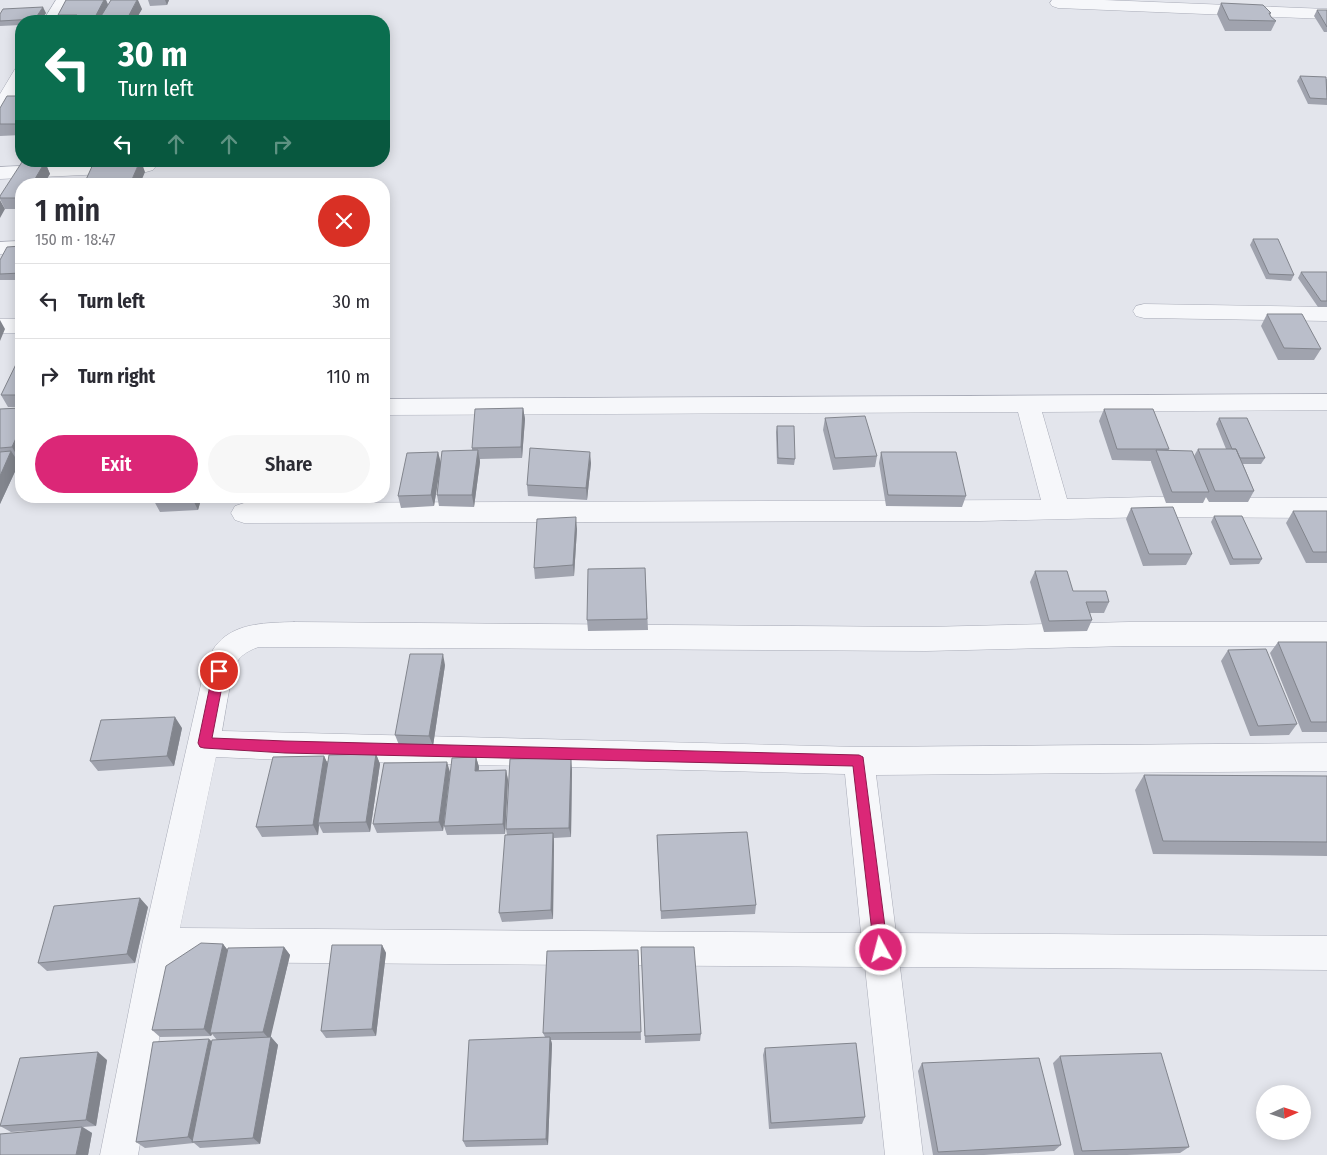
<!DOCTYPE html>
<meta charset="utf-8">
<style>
:root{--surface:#fff;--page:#f7f7f7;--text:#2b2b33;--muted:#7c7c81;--line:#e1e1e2;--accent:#db2777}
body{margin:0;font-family:"Fira Sans Condensed",sans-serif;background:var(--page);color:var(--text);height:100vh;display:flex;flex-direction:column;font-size:19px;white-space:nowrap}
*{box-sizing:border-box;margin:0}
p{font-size:16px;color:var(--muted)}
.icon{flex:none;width:28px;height:28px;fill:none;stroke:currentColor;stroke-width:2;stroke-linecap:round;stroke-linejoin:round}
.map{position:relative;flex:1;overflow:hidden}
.side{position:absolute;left:15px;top:178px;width:375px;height:325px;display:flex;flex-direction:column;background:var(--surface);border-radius:20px;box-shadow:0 2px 12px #0003}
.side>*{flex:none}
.top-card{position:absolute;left:15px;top:15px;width:375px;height:152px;border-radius:20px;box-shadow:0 2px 12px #0003;background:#0b6e4f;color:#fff;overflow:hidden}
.needle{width:32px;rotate:87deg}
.fabs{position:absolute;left:1256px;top:1085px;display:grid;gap:10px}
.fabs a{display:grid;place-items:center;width:55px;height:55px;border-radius:50%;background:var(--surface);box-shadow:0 2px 12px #0003;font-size:25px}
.pin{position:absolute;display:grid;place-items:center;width:42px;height:42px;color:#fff;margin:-21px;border:2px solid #fff;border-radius:50%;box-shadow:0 1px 5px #0007}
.me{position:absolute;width:55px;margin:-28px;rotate:353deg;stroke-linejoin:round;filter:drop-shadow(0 0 4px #0008)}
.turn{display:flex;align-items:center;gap:18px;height:105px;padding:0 20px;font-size:22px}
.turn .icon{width:65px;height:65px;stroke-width:2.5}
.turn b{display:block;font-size:35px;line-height:42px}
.lanes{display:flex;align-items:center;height:48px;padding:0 20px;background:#0003;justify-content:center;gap:25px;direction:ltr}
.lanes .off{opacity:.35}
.round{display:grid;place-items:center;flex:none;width:52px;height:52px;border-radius:26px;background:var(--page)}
.summary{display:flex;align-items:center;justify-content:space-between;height:85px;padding:0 20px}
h1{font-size:30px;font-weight:600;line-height:38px}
.action{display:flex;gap:10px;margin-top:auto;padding:10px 20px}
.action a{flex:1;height:58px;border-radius:30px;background:var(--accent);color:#fff;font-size:20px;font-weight:600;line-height:58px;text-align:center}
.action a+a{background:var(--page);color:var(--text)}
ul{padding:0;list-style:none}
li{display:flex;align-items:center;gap:15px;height:75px;padding:0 20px;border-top:1px solid var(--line)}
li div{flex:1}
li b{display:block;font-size:19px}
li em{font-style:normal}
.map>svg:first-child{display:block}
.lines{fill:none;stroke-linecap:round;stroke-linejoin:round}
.minor-casing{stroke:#a8abb7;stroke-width:1}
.minor{fill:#f6f7fa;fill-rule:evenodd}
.wall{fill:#a0a3ae}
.shaded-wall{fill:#82858d}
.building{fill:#babeca;stroke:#82858d}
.route{fill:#db2777;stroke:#8e194d}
</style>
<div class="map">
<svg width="1327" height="1155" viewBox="0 0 1327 1155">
<rect width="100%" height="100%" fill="#e3e5ec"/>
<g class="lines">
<defs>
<path id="minor" d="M56,0H72L59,21H43Z
M1052,0H1104L1327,9V19L1058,8L1052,6L1050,3Z
M21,68V88L6,114L0,115V94L15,69Z
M123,161H150L156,166L153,170L146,172L0,179V167Z
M21,241V253L0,254V242Z
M1144,304L1327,307V321L1144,318L1136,316L1133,311L1136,306Z
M0,319H21V333H0Z
M1327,394V410L1042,412L1067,499L1150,497L1327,498V518L1150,517L980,521L244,523L235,520L231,513L235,506L244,503L1041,500L1018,412L384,415V399Z
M294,622L926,627L1129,622H1327V646H1129L926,651L259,647C252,649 244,653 239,659C231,669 225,716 222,731L859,747L1327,743V771L876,775L896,933L1327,936V970L900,967L923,1155H885L865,967L173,962L138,1155H100L142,945L204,671C208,662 211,650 218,643C237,622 268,623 294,622ZM216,757L285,760L845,774L861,933L180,928Z"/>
</defs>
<use href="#minor" class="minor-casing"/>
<use href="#minor" class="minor"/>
</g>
<path class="wall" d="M66,0H106L108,4L142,9L135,21H61L58,15Z
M148,0H169L167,5L150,6Z
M1221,3L1271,13L1270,15L1271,17L1276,21L1271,31H1225L1217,14Z
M1317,10H1327V32H1324L1314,16Z
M46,13L40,21H21V25L0,26V14Z
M1300,76L1327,79V105L1308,104L1297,81Z
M21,96V135L0,136V108Z
M45,162L50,174L21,184V209H5L0,199V196Z
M1253,239L1294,275L1291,281L1266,279L1250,245Z
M21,246V280H0V260Z
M1301,272H1327V307H1318L1298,278Z
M1267,314L1321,349L1314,360H1278L1261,326Z
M21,356V407H8L1,395Z
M21,408V454L19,459H16L19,463L0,504V409Z
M523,408L525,419L522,458L480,459V462L474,507L439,506L437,495L439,473L434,506L401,508L398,496L438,452L440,462L472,450V448Z
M1104,409L1169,449L1168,450L1194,456L1198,449H1226L1216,424L1219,418L1265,458L1261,464H1243L1254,491L1248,502H1209L1206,497L1203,503H1166L1151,462V461L1112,460L1099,421Z
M825,418L877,456L875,467L833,470L823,430Z
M777,426L795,459L794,465L777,464L776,432Z
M881,452L966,496L962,507L886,506L879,463Z
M591,463L587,500L528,496L527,485Z
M155,496H202L198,510L160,512L154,501Z
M1131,508L1192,554L1186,565L1143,566L1126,519Z
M1293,511H1327V563H1306L1286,523Z
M1214,516L1262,559L1259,564L1230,565L1211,522Z
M577,529L574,576L535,579L534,568Z
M645,568L648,630L588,631L587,620Z
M1035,571L1073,591L1109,602L1104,613H1090L1092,620L1087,631L1044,632L1030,582Z
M1278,642H1327V732H1302L1270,653Z
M1228,650L1297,724L1289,735L1250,736L1221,661Z
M445,665L433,746L399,745L395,735Z
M182,728L174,766L98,771L90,761Z
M376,754L380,764L370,832L323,833L319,825L318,835L262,837L256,827L324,756L327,763Z
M476,757L479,767V770H506L508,780L505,834L447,835L444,826Z
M572,769L571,837L554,838V842L553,919L502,922L499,913L507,835L506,829Z
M450,772L443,831L377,833L373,824Z
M1144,775L1327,776V856L1153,854L1135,790Z
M657,835L756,905L755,914L661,919Z
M148,907L135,963L47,971L38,963Z
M223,944L228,951L284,947L290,955L270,1037H271L278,1045L260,1144L200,1148L194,1143L145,1148L136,1142L212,1042L217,1040L212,1034L211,1036L160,1037L152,1030Z
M382,945L386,953L376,1036L326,1038L321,1031Z
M641,947L701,1034L700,1041L645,1043Z
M638,950L641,1040H551L552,1044L548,1145L466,1147L463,1141L545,1037L543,1033Z
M765,1048L865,1117L862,1124L769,1129L763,1055Z
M1060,1056L1189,1147L1180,1153L1127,1155H1074L1053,1063Z
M107,1060L96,1126L83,1127L92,1133L88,1155H0L42,1130L11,1132L0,1126Z
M922,1063L1061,1145L1054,1151L984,1155H933L918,1071Z"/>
<path class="shaded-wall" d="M104,0H106L109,8L103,21H93Z
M137,0H138L142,9L135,21H126Z
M165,0H169L167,5Z
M43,7L46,13L40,21H36L35,19Z
M140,161H141L145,172L140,184H130Z
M45,162L50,174L44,184H32Z
M0,200L5,209L0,218Z
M0,320L5,329L0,341Z
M523,408L525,419L522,458L521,447Z
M21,427V454L19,459L12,447Z
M478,450L480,462L474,507L472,495Z
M11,451L19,463L0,504V476Z
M438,452L441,463L434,506L431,495Z
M590,452L591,463L587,500L586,488Z
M193,496H202L198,510L192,498Z
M576,517L577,529L574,576L573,565Z
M443,654L445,665L433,746L429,736Z
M175,717L182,728L174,766L167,756Z
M376,754L380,764L370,832L366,822Z
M324,756L329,766L318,823L319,825L318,835L313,825Z
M476,757L479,767L477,781L475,771Z
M571,758L572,769L571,837L569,828Z
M447,762L450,772L443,831L439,822Z
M506,770L508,780L505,834L503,824Z
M553,833L554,842L553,919L551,910Z
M140,898L148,907L135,963L127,954Z
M223,944L230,953L210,1033L212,1034L211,1036L204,1029Z
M382,945L386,953L376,1036L372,1029Z
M284,947L290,955L270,1040L263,1032Z
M271,1037L278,1045L260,1144L253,1138Z
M550,1037L552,1044L548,1145L546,1139Z
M209,1039L217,1046L194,1142L188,1137Z
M98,1052L107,1060L96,1126L86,1120Z
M82,1127L92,1133L88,1155H76Z"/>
<path class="building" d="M66,0H104L93,21H82L83,18H76L77,15H58Z
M111,0H137L126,21H98Z
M1221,3L1263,5L1271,13H1269L1271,17L1276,21L1229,20Z
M43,7L35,19L0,21V14L3,9Z
M1317,10H1327V27Z
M1300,76L1326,77L1327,99L1310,98Z
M7,96H21V124H0V108Z
M140,161L130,184H84L94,162Z
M22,162H45L32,184H21V198H0V196Z
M1253,239H1278L1294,275L1269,274Z
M21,246V273L0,274V260L7,247Z
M1301,272H1327V301H1321Z
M1267,314H1302L1321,349L1284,348Z
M20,356H21V395H1Z
M21,408V427L12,447L0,448V409Z
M523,408L521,447L472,448L475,409Z
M1104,409H1153L1169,449H1117Z
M865,416L877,456L835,458L825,418Z
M1219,418H1247L1265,458H1240L1236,449H1232Z
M777,426H794L795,459L778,458Z
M530,448L590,452L586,488L527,485Z
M1198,449H1236L1254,491H1215Z
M478,450L472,495H437L442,451Z
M1156,450L1192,451L1209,492H1172Z
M11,451L0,476V452Z
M438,452L431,495L398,496L407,453Z
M881,452H956L966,496L888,495Z
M155,496H193L192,498L154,501Z
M1173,507L1192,554H1149L1131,508Z
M1293,511H1327V552H1313Z
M1214,516H1242L1262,559H1233Z
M576,517L573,565L534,568L537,519Z
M645,568L647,619L587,620L588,569Z
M1035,571H1067L1073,591H1106L1109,602H1086L1092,620L1049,621Z
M1278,642H1327V722H1311Z
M1266,649L1297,724L1258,726L1228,650Z
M410,654H443L429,736L395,735Z
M175,717L167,756L90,761L101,720Z
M376,754L366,822L318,823L329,755Z
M324,756L313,825L256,827L273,757Z
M476,757L475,771L506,770L503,824L444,826L452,758Z
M571,758L569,828L506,829L510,759Z
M447,762L439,822L373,824L384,763Z
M1144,775L1327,776V842L1163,841Z
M747,832L756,905L661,911L657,835Z
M553,833L551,910L499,913L505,835Z
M140,898L127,954L38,963L54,906Z
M201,943L223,944L204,1029L152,1030L166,966Z
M332,945H382L372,1029L321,1031Z
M284,947L263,1032L210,1033L228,948Z
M641,947H694L701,1034L645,1036Z
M638,950L641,1032L543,1033L547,951Z
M271,1037L253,1138L192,1142L212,1040Z
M550,1037L546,1139L463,1141L469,1040Z
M209,1039L188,1137L136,1142L153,1042Z
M856,1043L865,1117L771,1123L765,1048Z
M98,1052L86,1120L0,1126L20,1058Z
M1161,1053L1189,1147L1082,1151L1060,1056Z
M1039,1058L1061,1145L938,1152L922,1063Z
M82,1127L76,1155H0V1134Z"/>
<path class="route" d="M219,666L223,668L225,671L212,738L285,741L859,755L863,757L888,950L886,955L881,957L876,955L874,950L853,766L285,753L204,748L200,747L198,743L213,671L215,668Z"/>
</svg>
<div class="fabs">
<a><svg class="needle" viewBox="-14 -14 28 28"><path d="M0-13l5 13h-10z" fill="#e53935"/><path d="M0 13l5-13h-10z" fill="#7c7c81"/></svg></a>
</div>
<div class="pin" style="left:219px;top:671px;background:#d93025"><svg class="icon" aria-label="arrive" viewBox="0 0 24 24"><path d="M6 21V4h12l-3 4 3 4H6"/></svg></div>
<svg class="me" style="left:881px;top:950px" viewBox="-20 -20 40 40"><circle r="17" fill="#db2777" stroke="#fff" stroke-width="3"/><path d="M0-11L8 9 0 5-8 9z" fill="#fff"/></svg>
<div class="top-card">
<div class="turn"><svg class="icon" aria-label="left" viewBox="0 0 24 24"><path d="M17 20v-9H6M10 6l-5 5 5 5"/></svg><div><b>30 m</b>Turn left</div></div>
<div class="lanes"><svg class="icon" aria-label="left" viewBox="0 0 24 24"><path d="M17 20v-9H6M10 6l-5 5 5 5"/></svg><svg class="icon off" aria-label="ahead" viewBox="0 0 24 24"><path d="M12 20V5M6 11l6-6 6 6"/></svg><svg class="icon off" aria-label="ahead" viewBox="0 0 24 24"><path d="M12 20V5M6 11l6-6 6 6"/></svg><svg class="icon off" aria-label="right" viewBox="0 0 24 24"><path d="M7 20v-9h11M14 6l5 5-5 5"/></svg></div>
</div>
<section class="side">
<div class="summary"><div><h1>1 min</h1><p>150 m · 18:47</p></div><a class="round" style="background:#d93025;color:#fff"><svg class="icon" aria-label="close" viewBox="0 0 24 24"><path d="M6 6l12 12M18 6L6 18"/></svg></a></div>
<ul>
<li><svg class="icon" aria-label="left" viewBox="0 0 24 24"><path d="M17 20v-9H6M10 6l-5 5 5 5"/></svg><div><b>Turn left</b></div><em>30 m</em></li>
<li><svg class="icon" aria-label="right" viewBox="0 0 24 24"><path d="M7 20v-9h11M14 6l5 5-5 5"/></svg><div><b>Turn right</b></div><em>110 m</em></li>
</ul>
<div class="action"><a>Exit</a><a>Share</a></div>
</section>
</div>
